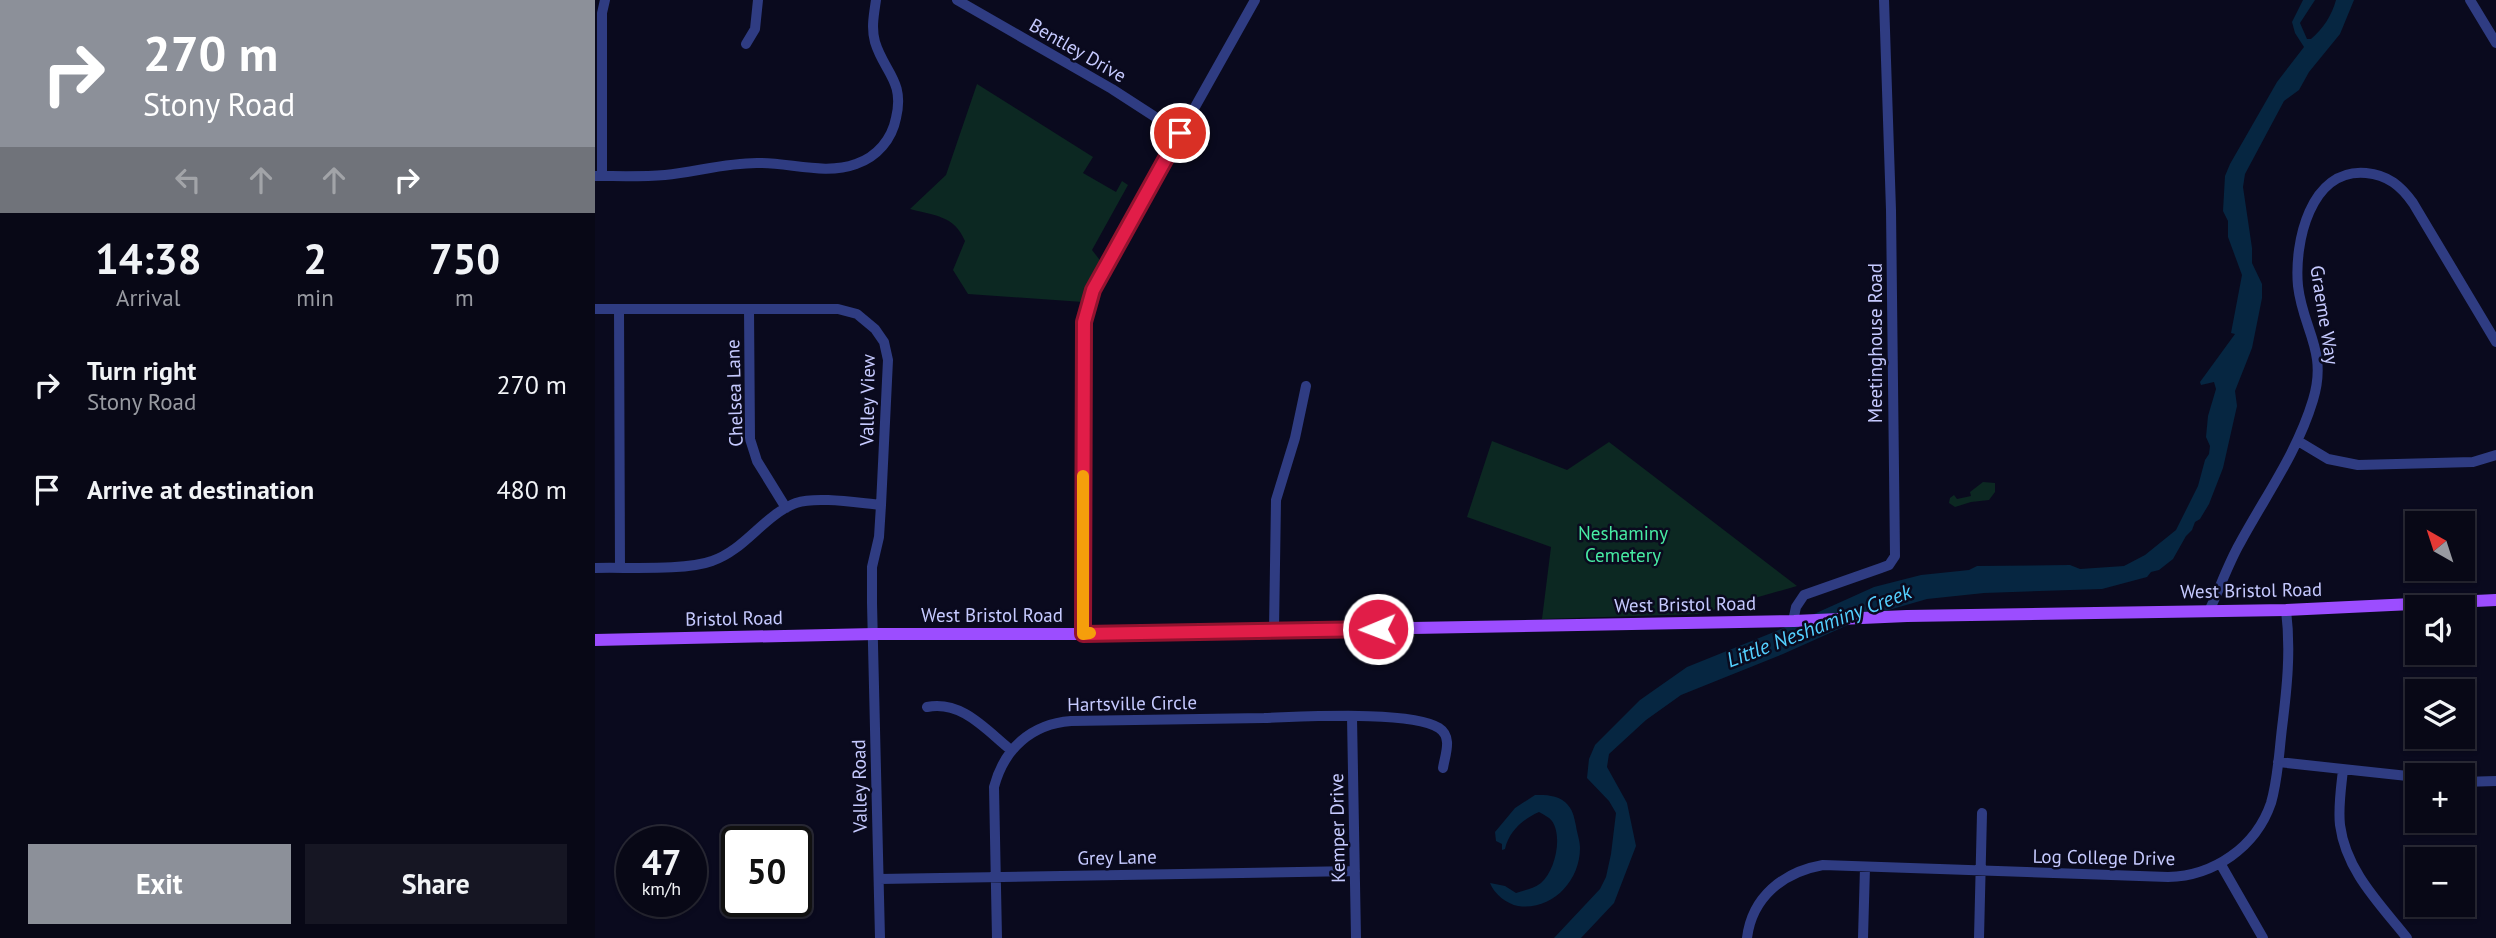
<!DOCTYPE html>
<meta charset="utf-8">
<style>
:root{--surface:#080816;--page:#161623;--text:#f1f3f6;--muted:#989aa1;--line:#292935;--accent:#8c9099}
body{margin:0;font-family:"PT Sans",sans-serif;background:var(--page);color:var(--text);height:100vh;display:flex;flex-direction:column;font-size:26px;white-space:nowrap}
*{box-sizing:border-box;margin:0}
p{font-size:23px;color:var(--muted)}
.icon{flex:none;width:38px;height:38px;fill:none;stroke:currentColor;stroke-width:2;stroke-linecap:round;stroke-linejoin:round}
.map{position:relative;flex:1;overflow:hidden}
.sheet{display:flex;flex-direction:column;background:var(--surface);width:595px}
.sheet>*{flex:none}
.hud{background:#8c9099;color:#fff;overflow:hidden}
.needle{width:46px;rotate:321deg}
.buttons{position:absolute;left:1810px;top:511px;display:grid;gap:14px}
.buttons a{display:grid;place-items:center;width:70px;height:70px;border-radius:0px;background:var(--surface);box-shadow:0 2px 5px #0004,0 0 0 2px var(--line);font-size:35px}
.speed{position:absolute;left:21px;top:826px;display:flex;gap:14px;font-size:35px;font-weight:700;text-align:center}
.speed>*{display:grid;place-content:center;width:91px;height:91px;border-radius:50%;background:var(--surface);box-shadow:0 2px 5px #0004,0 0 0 2px var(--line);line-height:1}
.speed small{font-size:18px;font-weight:400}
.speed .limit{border:4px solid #111;border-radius:10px;background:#fff;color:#111}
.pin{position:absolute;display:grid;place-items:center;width:60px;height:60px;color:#fff;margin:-30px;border:4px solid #fff;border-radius:50%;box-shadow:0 2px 7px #0007}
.me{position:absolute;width:77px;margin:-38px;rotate:269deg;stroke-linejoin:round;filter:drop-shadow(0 0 5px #0008)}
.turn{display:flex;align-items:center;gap:24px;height:147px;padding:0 28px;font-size:32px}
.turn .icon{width:91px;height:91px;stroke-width:2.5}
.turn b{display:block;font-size:49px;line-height:60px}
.lanes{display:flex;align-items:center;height:66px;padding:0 28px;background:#0003;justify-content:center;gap:35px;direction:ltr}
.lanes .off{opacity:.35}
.eta{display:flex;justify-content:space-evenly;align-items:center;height:119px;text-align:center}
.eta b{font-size:42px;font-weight:800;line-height:49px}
.button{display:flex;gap:14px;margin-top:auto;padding:14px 28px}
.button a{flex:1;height:80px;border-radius:0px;background:var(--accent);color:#fff;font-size:28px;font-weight:800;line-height:80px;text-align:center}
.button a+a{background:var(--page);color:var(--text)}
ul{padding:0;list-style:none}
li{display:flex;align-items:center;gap:21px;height:105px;padding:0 28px}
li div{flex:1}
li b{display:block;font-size:26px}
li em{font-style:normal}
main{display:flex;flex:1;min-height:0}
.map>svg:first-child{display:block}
.green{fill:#0c2822}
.water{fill:#062641}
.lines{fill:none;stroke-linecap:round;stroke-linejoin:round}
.minor{stroke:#2f3c82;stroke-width:10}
.major{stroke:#9c4dff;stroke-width:12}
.route-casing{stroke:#92132f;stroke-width:18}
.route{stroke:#e11d48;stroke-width:12}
.slow{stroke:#f59e0b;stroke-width:12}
.labels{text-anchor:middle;stroke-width:5;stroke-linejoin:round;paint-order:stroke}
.street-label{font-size:19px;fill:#c6caff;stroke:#0a0a1e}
.park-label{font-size:19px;fill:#47eba3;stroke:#0a0a1e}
.water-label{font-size:21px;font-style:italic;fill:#54d0ff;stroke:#0a0a1e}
</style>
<main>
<section class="sheet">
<div class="hud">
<div class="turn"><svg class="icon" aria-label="right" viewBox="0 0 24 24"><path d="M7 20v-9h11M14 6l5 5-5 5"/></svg><div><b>270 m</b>Stony Road</div></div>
<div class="lanes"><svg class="icon off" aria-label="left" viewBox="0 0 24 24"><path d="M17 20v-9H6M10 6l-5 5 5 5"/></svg><svg class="icon off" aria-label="ahead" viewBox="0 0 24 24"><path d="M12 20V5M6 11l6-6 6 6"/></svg><svg class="icon off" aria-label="ahead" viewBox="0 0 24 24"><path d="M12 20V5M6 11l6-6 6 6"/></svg><svg class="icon" aria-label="right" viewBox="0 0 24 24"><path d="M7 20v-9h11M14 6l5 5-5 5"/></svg></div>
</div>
<div class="eta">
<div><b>14:38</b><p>Arrival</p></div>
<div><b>2</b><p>min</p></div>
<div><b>750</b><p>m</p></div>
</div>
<ul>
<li><svg class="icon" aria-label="right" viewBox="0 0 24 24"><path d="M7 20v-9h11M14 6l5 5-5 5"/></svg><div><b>Turn right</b><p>Stony Road</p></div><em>270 m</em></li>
<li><svg class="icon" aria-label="arrive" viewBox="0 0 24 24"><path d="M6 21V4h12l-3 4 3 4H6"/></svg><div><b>Arrive at destination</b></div><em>480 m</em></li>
</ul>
<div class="button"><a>Exit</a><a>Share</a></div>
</section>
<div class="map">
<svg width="1901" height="938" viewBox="0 0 1901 938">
<rect width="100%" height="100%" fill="#0a0a1e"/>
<path class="green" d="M382,84L498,157L488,173L521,192L527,181L533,185L497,250L504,259L505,266L488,302L373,294L358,270L370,241C359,215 340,216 315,209L351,175Z
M897,441L972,470L1014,442L1202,586L1104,614L947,619L956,547L872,517Z
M1388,482L1400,483V492L1394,500L1376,502L1360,507L1354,503L1355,498L1359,495L1362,499L1376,496L1375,492Z"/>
<path class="water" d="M1708,0H1720L1705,23L1712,39H1716C1728,29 1737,15 1741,0H1759L1745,34L1714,72L1704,90L1689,101L1650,174L1648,187L1657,248V263L1667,284V298L1657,348L1640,391L1642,406L1628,468L1614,504L1605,519L1600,522L1597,530L1591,536L1578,559L1564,570L1556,572L1552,577L1507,589L1389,593L1332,599L1273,616L1188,654L1086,695L1051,720L1014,754L1012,767L1032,803L1041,846L1019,903L986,938H959L1005,889L1011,877L1016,854L1021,813L1014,801L992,778L994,759L1000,745L1045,700L1092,667L1179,632L1279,587L1326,575L1374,570L1382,566L1475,565L1485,569L1529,566L1550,555L1581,530L1603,486L1610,460L1614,454L1615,446L1611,437L1613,416L1621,389L1619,382L1606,385L1605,382L1640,334L1636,333L1647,275L1633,237V221L1628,211L1630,176L1635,164L1682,82L1709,47L1700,33L1697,22Z
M940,795C951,795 962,795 970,802C978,809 979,817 981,826C982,833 985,841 985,848C985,882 956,911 923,906C912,904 899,894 895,883L910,886L921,893C929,890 938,889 946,883C960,871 968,837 957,821C954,817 949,815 944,812C928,819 914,831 910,849L907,850V844L901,841L900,832L920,808Z"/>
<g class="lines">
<path class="minor" d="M362,0L517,89L585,133
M1875,0L1901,43
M151,44L160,29L163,0
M0,176C23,176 47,177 70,175C101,172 134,162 165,163C196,163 231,175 261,164C282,157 297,139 301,118C310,81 289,72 280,42C276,28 279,14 281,0
M7,176V13L10,0
M0,309H243L262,314L280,329L289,342L293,360L286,505L284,537L277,567V603L285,938
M24,309L25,567
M154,309L155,439L162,461L191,508
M1703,441L1733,459L1763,465L1878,462L1901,455
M0,568C31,567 90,571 117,561C150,550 169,515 201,503C222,496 263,503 286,505
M1614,611C1625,588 1633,564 1645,543C1671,495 1702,453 1718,400C1733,351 1708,330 1703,286C1699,243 1715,168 1771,173C1793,175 1806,186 1818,203L1901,342
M1198,621L1201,607L1209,595L1286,568L1294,565L1300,556L1296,210L1289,0
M679,630L681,500L700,438L711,386
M488,634V334L495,298L513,262L660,0
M332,707C367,700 391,730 416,750
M757,717L761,938
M1683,762L1822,777
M1748,770C1746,788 1743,807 1745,825C1751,871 1785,904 1812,938
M1867,782L1901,781
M1625,863L1668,938
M284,879L760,871
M402,938L399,787C409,749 436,724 476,721C541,720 605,719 669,718C707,717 816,710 844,728C858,737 850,755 848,768
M1152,938C1157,897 1188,872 1228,865L1573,877C1619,876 1661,847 1676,803C1683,779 1684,753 1687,728C1692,688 1696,650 1691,610
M1268,938L1270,867
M1384,938L1387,813"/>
<path class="major" d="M0,640L279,634H488L1199,621L1312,616L1691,610L1901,600"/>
</g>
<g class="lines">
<defs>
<path id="route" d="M585,133L498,290L489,322L488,634L783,629"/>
</defs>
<use href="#route" class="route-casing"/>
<use href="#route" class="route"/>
<path class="slow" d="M488,476V634L495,633"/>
</g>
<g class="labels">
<g class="street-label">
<text transform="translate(483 50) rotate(30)" y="7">Bentley Drive</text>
<text transform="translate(1730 315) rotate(81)" y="7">Graeme Way</text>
<text transform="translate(1280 343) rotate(-90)" y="7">Meetinghouse Road</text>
<text transform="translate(139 393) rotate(-92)" y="7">Chelsea Lane</text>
<text transform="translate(272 400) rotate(-89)" y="7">Valley View</text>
<text transform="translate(1656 590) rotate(-1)" y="7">West Bristol Road</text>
<text transform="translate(1090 604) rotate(-1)" y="7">West Bristol Road</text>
<text x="397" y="622">West Bristol Road</text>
<text transform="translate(139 618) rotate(-1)" y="7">Bristol Road</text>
<text transform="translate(537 703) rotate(-1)" y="7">Hartsville Circle</text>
<text transform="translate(264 786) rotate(-91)" y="7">Valley Road</text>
<text transform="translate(742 828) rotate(-91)" y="7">Kemper Drive</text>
<text transform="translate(522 857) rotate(-1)" y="7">Grey Lane</text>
<text transform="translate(1509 857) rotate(1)" y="7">Log College Drive</text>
</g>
<g class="park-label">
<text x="1028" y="540">Neshaminy<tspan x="1028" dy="22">Cemetery</tspan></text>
</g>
<g class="water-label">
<text transform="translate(1224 626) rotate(-21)" y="7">Little Neshaminy Creek</text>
</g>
</g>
</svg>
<div class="buttons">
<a><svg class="needle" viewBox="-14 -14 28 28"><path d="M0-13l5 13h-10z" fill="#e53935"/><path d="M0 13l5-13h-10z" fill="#989aa1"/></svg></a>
<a><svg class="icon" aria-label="sound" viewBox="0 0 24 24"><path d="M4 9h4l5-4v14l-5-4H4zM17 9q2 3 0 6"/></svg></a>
<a><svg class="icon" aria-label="layers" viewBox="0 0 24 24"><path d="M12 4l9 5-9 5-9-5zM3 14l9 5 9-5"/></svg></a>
<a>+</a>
<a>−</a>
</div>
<div class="speed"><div>47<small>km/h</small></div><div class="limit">50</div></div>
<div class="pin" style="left:585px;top:133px;background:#d93025"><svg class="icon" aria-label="arrive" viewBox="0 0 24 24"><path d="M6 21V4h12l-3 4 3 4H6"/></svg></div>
<svg class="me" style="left:783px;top:629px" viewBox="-20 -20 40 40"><circle r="17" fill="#e11d48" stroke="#fff" stroke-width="3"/><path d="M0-11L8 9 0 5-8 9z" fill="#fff"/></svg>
</div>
</main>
